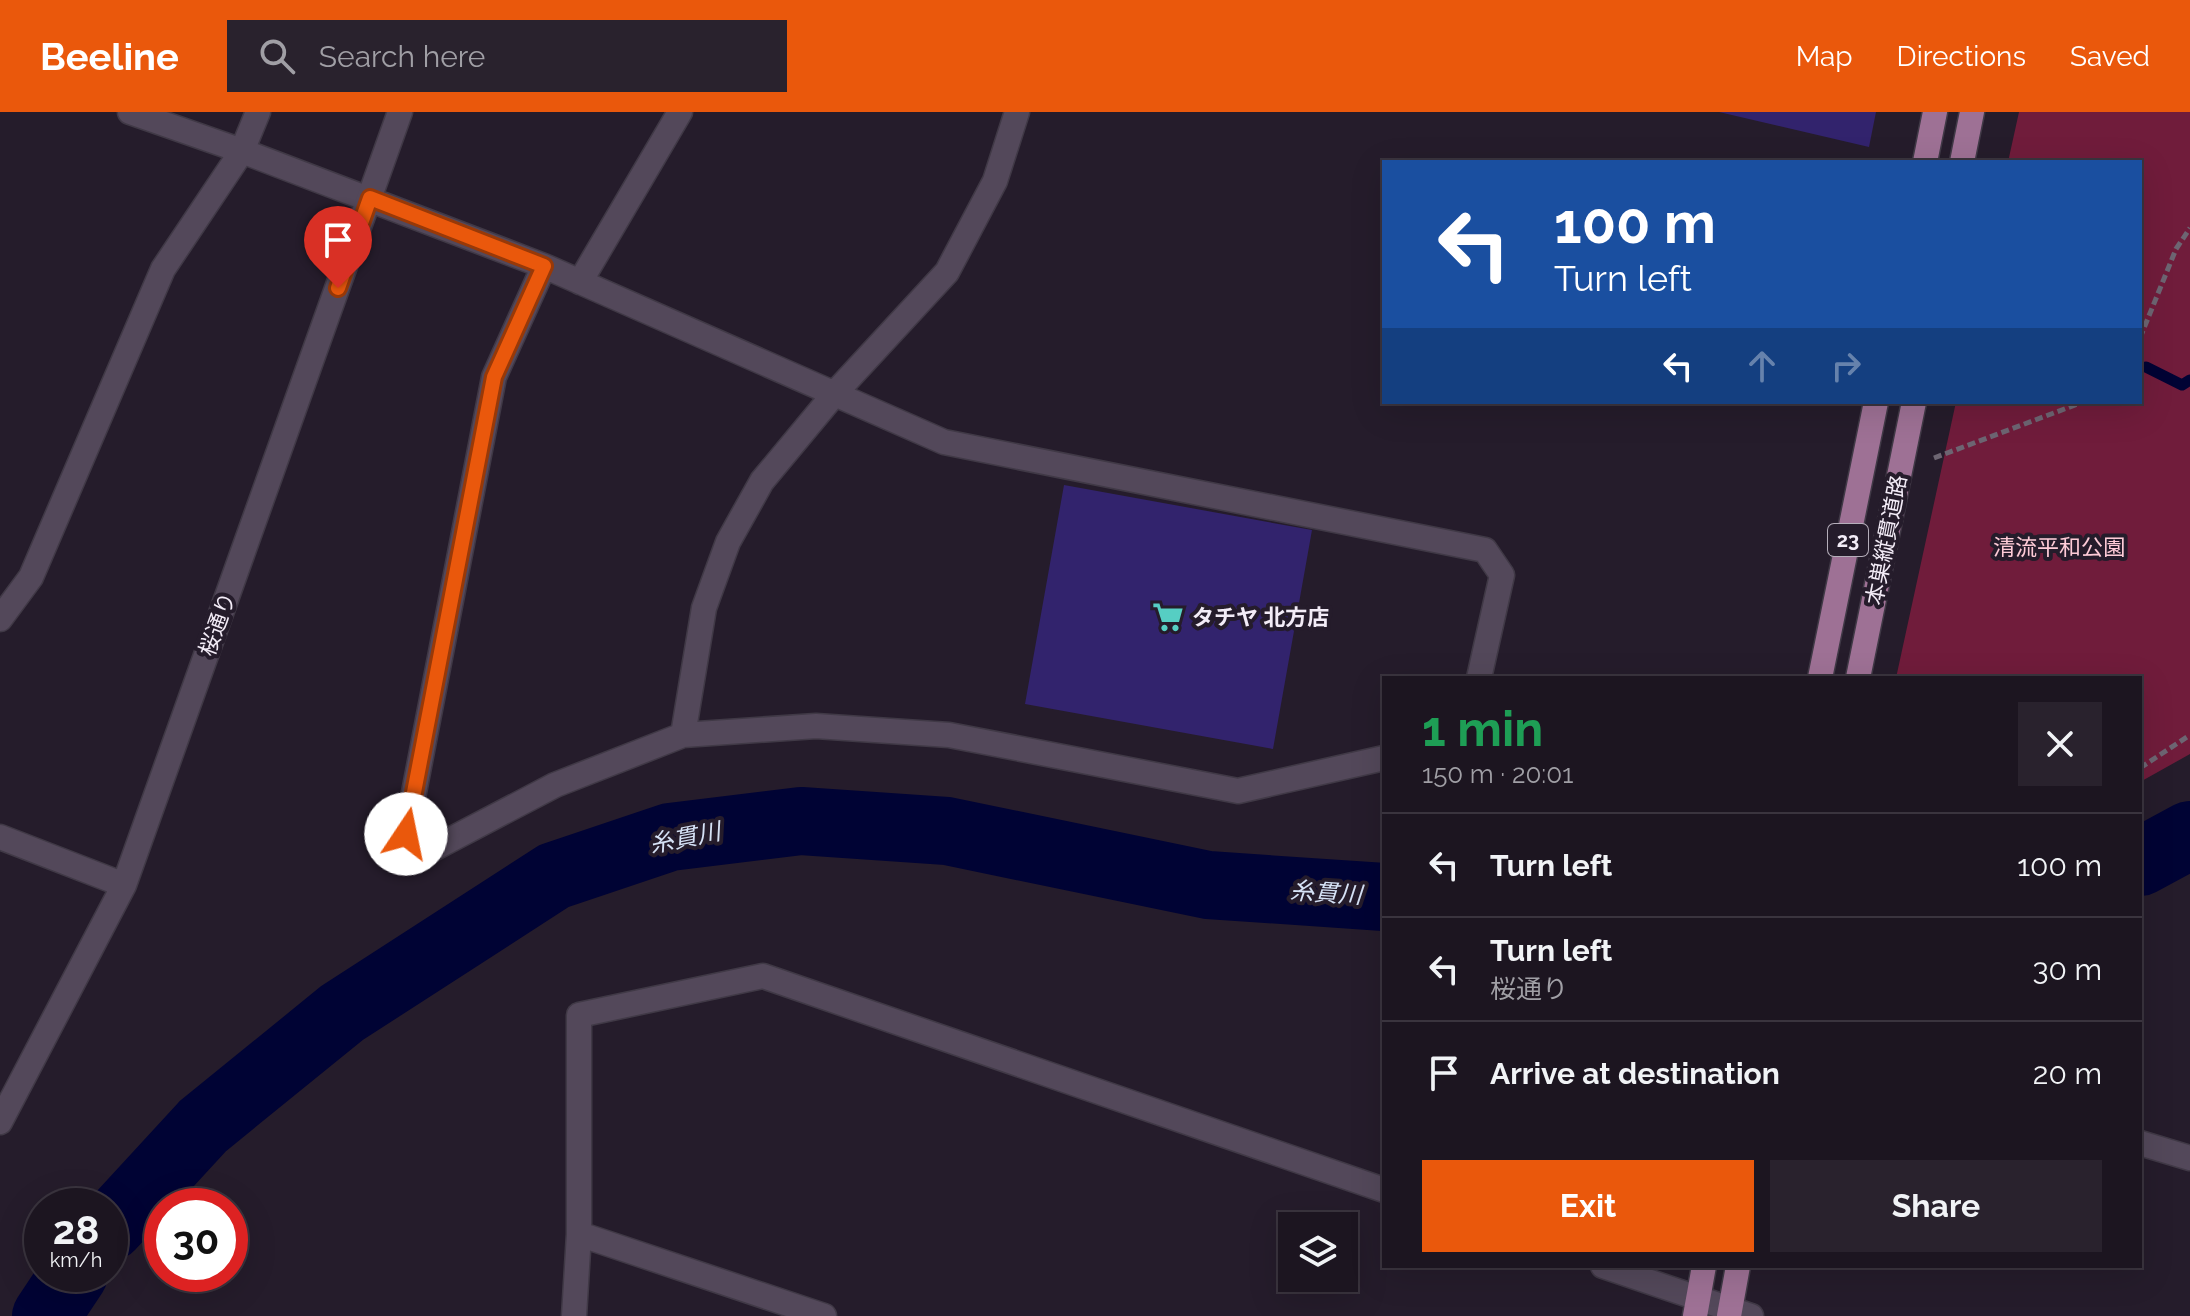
<!DOCTYPE html>
<meta charset="utf-8">
<style>
:root{--surface:#1c1520;--page:#29222d;--text:#f1f3f6;--muted:#a09fa5;--line:#3a343e;--accent:#ea580c}
body{margin:0;font-family:Raleway,"Noto Sans JP",sans-serif;background:var(--page);color:var(--text);height:100vh;display:flex;flex-direction:column;font-size:30px;white-space:nowrap}
*{box-sizing:border-box;margin:0}
p{font-size:26px;color:var(--muted)}
.icon{flex:none;width:44px;height:44px;fill:none;stroke:currentColor;stroke-width:2;stroke-linecap:round;stroke-linejoin:round}
.map{position:relative;flex:1;overflow:hidden}
.panel{position:absolute;left:1382px;top:564px;width:760px;height:592px;display:flex;flex-direction:column;background:var(--surface);border-radius:0px;box-shadow:0 8px 32px #0002,0 0 0 2px var(--line)}
.panel>*{flex:none}
.guide{position:absolute;left:1382px;top:48px;width:760px;height:244px;border-radius:0px;box-shadow:0 8px 32px #0002,0 0 0 2px var(--line);background:#1a4fa0;color:#fff;overflow:hidden}
.controls{position:absolute;left:1278px;top:1100px;display:grid;gap:16px}
.controls a{display:grid;place-items:center;width:80px;height:80px;border-radius:0px;background:var(--surface);box-shadow:0 8px 32px #0002,0 0 0 2px var(--line);font-size:40px}
.speed{position:absolute;left:24px;top:1076px;display:flex;gap:16px;font-size:40px;font-weight:700;text-align:center}
.speed>*{display:grid;place-content:center;width:104px;height:104px;border-radius:50%;background:var(--surface);box-shadow:0 8px 32px #0002,0 0 0 2px var(--line);line-height:1}
.speed small{font-size:20px;font-weight:400}
.speed .limit{border:12px solid #d22;background:#fff;color:#111}
.pin{position:absolute;display:grid;place-items:center;width:68px;height:68px;color:#fff;margin:-82px -34px;border-radius:50% 50% 50% 0;rotate:-45deg;box-shadow:0 0 8px #0007}
.pin .icon{rotate:45deg}
.me{position:absolute;width:88px;margin:-44px;rotate:11deg;stroke-linejoin:round;filter:drop-shadow(0 0 6px #0008)}
.turn{display:flex;align-items:center;gap:28px;height:168px;padding:0 40px;font-size:36px}
.turn .icon{width:104px;height:104px;stroke-width:2.5}
.turn b{display:block;font-size:56px;line-height:68px}
.lanes{display:flex;align-items:center;height:76px;padding:0 40px;background:#0003;justify-content:center;gap:40px;direction:ltr}
.lanes .off{opacity:.35}
.round{display:grid;place-items:center;flex:none;width:84px;height:84px;border-radius:0px;background:var(--page)}
.headline{display:flex;align-items:center;justify-content:space-between;height:136px;padding:0 40px}
h1{font-size:48px;font-weight:700;line-height:60px;color:#1e9e55}
.cta{display:flex;gap:16px;margin-top:auto;padding:16px 40px}
.cta a{flex:1;height:92px;border-radius:0px;background:var(--accent);color:#fff;font-size:32px;font-weight:700;line-height:92px;text-align:center}
.cta a+a{background:var(--page);color:var(--text)}
ul{padding:0;list-style:none}
li{display:flex;align-items:center;gap:24px;height:104px;padding:0 40px;border-top:2px solid var(--line)}
li div{flex:1}
li b{display:block;font-size:30px}
li em{font-style:normal}
header{display:flex;align-items:center;gap:48px;box-sizing:border-box;height:112px;padding:0 40px;background:var(--accent);color:#fff}
header strong{font-size:38px}
nav{display:flex;gap:44px;margin-inline-start:auto;font-size:28px}
.search{width:560px;height:72px;background:var(--page);display:flex;align-items:center;gap:20px;box-sizing:border-box;padding:0 28px;border-radius:0px;color:var(--muted);font-size:30px}
.map>svg:first-child{display:block}
.green{fill:#701c3b}
.lines{fill:none;stroke-linecap:round;stroke-linejoin:round}
.stream{stroke:#000334;stroke-width:11}
.river{stroke:#000334;stroke-width:68}
.building{fill:#32236d}
.minor-casing{stroke:#403946;stroke-width:27}
.tertiary-casing{stroke:#403946;stroke-width:27}
.primary-casing{stroke:#403946;stroke-width:27}
.path{stroke:#6d6572;stroke-width:5;stroke-dasharray:8 4;stroke-linecap:butt}
.minor{stroke:#53485a;stroke-width:24}
.tertiary{stroke:#53485a;stroke-width:24}
.primary{stroke:#9e7195;stroke-width:24}
.route-casing{stroke:#983908;stroke-width:20}
.route{stroke:#ea580c;stroke-width:14}
.labels{text-anchor:middle;stroke-width:8;stroke-linejoin:round;paint-order:stroke}
.shield{fill:#251c2b;stroke:#b5aeba;stroke-width:2}
.shield-label{font-size:20px;font-weight:bold;fill:#f3ecf7}
.street-label{font-size:22px;fill:#f3ecf7;stroke:#251c2b}
.park-label{font-size:22px;fill:#fecbd7;stroke:#251c2b}
.poi-label{font-size:22px;font-weight:bold;fill:#f3ecf7;stroke:#251c2b;text-anchor:start}
.water-label{font-size:24px;font-style:italic;fill:#d6e2f6;stroke:#251c2b}
</style>
<header>
<strong>Beeline</strong>
<div class="search"><svg class="icon" aria-label="search" viewBox="0 0 24 24"><circle cx="10" cy="10" r="6"/><path d="M15 15l6 6"/></svg>Search here</div>
<nav><a>Map</a><a>Directions</a><a>Saved</a></nav>
</header>
<div class="map">
<svg width="2190" height="1204" viewBox="0 0 2190 1204">
<rect width="100%" height="100%" fill="#251c2b"/>
<path class="green" d="M2019,0H2190V642L2140,670V566H1896L1956,290H2140V50H2008Z"/>
<g class="lines">
<path class="stream" d="M2146,255L2182,273L2190,268"/>
<path class="river" d="M2140,750L2190,723
M110,1115L203,1014L342,901L554,764L670,725L801,709L947,719L1208,773L1384,785
M46,1204L74,1162"/>
</g>
<path class="building" d="M1719,0H1876L1869,35Z
M1064,373L1312,418L1273,637L1025,592Z"/>
<g class="lines">
<defs>
<path id="minor" d="M130,0L242,39L544,154L944,330L1485,438L1502,463L1479,566
M544,154L494,265L406,722L429,739L555,673L683,623L816,614L949,623L1238,679L1384,646
M580,170L680,0
M0,507L31,465L163,157L242,39L258,0
M683,623L704,496L728,430L762,369L836,280L947,160L995,69L1017,0
M2140,1031L2190,1046
M579,1122L824,1204
M1603,1154L1751,1204
M574,1204L579,1122V903L763,864L1384,1078"/>
<path id="tertiary" d="M0,725L124,773
M0,1010L124,773L400,0"/>
<path id="primary" d="M1925,50L1935,0
M1962,50L1972,0
M1820,566L1876,290
M1858,566L1914,290
M1695,1204L1704,1154
M1729,1204L1738,1154"/>
</defs>
<use href="#minor" class="minor-casing"/>
<use href="#tertiary" class="tertiary-casing"/>
<use href="#primary" class="primary-casing"/>
<path class="path" d="M2140,226L2176,137L2190,116
M1934,346L2083,290
M2140,656L2190,623"/>
<use href="#minor" class="minor"/>
<use href="#tertiary" class="tertiary"/>
<use href="#primary" class="primary"/>
</g>
<g class="lines">
<defs>
<path id="route" d="M338,176L370,86L544,154L494,265L406,722"/>
</defs>
<use href="#route" class="route-casing"/>
<use href="#route" class="route"/>
</g>
<defs>
<symbol id="supermarket-bare" viewBox="-9 -9 18 18"><path d="M-6-5.5h2.5l.6 2H6L4.5 2H-2.5L-4.4-4H-6ZM-1.5 3.2a1.3 1.3 0 1 0 .1 0ZM3 3.2a1.3 1.3 0 1 0 .1 0Z" fill="#56cec3" stroke="#251c2b" stroke-width="2.5" paint-order="stroke"/></symbol>
</defs>
<g fill-rule="evenodd">
<use href="#supermarket-bare" x="1146" y="483" width="44" height="44"/>
</g>
<g class="labels">
<rect class="shield" x="1828" y="412" width="40" height="32" rx="6"/>
<g class="shield-label">
<text x="1848" y="435">23</text>
</g>
<g class="street-label">
<text transform="translate(1886 428) rotate(-79)" y="8">本巣縦貫道路</text>
<text transform="translate(217 512) rotate(-70)" y="8">桜通り</text>
</g>
<g class="park-label">
<text x="2059" y="443">清流平和公園</text>
</g>
<g class="poi-label">
<text x="1192" y="513">タチヤ 北方店</text>
</g>
<g class="water-label">
<text transform="translate(685 726) rotate(-11)" y="8">糸貫川</text>
<text transform="translate(1326 781) rotate(4)" y="8">糸貫川</text>
</g>
</g>
</svg>
<div class="controls">
<a><svg class="icon" aria-label="layers" viewBox="0 0 24 24"><path d="M12 4l9 5-9 5-9-5zM3 14l9 5 9-5"/></svg></a>
</div>
<div class="speed"><div>28<small>km/h</small></div><div class="limit">30</div></div>
<div class="pin" style="left:338px;top:176px;background:#d93025"><svg class="icon" aria-label="arrive" viewBox="0 0 24 24"><path d="M6 21V4h12l-3 4 3 4H6"/></svg></div>
<svg class="me" style="left:406px;top:722px" viewBox="-20 -20 40 40"><circle r="19" fill="#fff"/><path d="M0-13L10 11 0 6-10 11z" fill="#ea580c"/></svg>
<div class="guide">
<div class="turn"><svg class="icon" aria-label="left" viewBox="0 0 24 24"><path d="M17 20v-9H6M10 6l-5 5 5 5"/></svg><div><b>100 m</b>Turn left</div></div>
<div class="lanes"><svg class="icon" aria-label="left" viewBox="0 0 24 24"><path d="M17 20v-9H6M10 6l-5 5 5 5"/></svg><svg class="icon off" aria-label="ahead" viewBox="0 0 24 24"><path d="M12 20V5M6 11l6-6 6 6"/></svg><svg class="icon off" aria-label="right" viewBox="0 0 24 24"><path d="M7 20v-9h11M14 6l5 5-5 5"/></svg></div>
</div>
<section class="panel">
<div class="headline"><div><h1>1 min</h1><p>150 m · 20:01</p></div><a class="round"><svg class="icon" aria-label="close" viewBox="0 0 24 24"><path d="M6 6l12 12M18 6L6 18"/></svg></a></div>
<ul>
<li><svg class="icon" aria-label="left" viewBox="0 0 24 24"><path d="M17 20v-9H6M10 6l-5 5 5 5"/></svg><div><b>Turn left</b></div><em>100 m</em></li>
<li><svg class="icon" aria-label="left" viewBox="0 0 24 24"><path d="M17 20v-9H6M10 6l-5 5 5 5"/></svg><div><b>Turn left</b><p>桜通り</p></div><em>30 m</em></li>
<li><svg class="icon" aria-label="arrive" viewBox="0 0 24 24"><path d="M6 21V4h12l-3 4 3 4H6"/></svg><div><b>Arrive at destination</b></div><em>20 m</em></li>
</ul>
<div class="cta"><a>Exit</a><a>Share</a></div>
</section>
</div>
